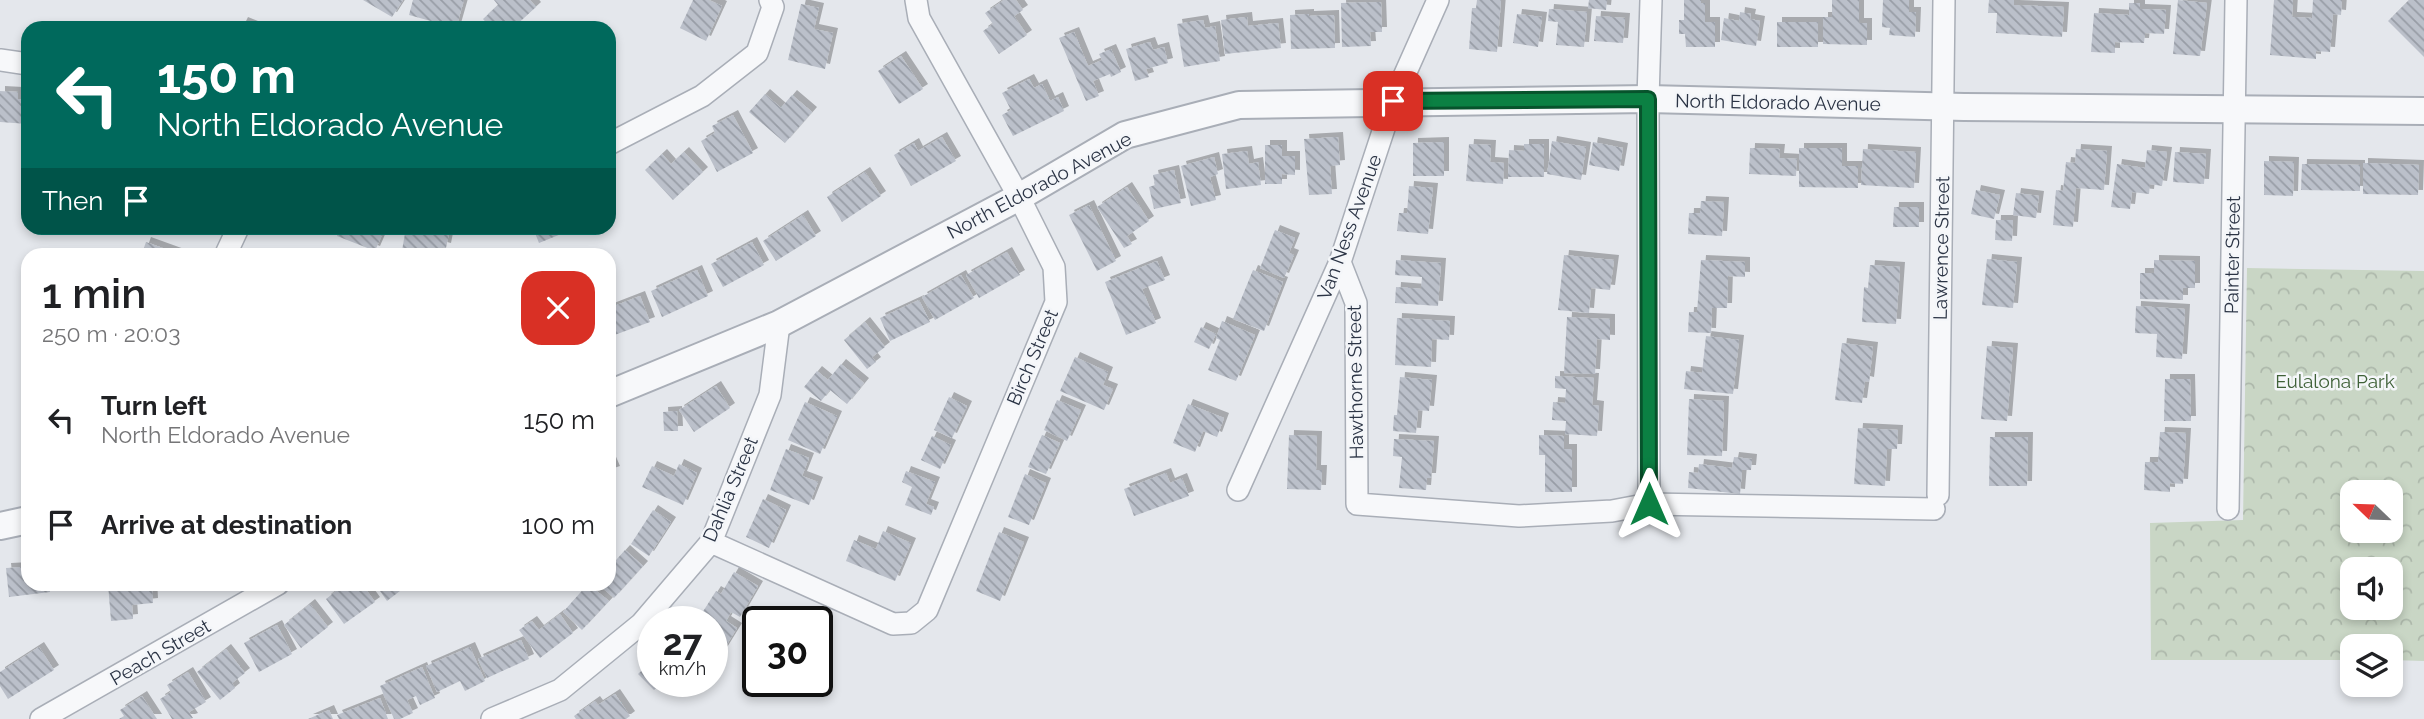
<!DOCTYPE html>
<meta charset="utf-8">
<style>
:root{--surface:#fff;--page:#f2f2f2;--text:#202124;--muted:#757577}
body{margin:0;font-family:Raleway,sans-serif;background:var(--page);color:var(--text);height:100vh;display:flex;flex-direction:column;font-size:26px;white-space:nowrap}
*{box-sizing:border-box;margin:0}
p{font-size:23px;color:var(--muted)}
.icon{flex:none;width:38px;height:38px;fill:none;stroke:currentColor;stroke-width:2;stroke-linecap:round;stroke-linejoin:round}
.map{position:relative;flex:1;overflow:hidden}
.sheet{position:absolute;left:21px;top:248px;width:595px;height:343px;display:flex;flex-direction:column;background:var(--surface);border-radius:21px;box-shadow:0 4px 10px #0003}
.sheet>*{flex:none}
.banner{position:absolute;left:21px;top:21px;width:595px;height:214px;border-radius:21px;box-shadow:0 4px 10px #0003;background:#00695c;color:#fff;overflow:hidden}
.needle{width:46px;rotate:293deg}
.buttons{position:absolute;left:2340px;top:480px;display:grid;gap:14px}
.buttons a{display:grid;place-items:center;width:63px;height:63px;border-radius:14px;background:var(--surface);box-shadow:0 4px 10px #0003;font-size:35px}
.speed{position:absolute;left:637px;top:606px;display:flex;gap:14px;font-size:35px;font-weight:700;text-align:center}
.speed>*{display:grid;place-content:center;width:91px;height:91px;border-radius:50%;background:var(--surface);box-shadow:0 4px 10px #0003;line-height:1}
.speed small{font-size:18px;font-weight:400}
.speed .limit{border:4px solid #111;border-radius:10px;background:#fff;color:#111}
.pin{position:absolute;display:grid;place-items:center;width:60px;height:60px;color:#fff;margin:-30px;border-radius:14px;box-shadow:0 4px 10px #0006}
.me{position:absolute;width:77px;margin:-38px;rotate:0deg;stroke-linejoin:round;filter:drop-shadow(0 0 5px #0008)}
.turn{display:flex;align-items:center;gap:24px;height:147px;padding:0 21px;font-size:32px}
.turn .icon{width:91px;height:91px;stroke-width:2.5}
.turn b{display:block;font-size:49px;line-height:60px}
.then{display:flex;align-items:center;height:66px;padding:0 21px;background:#0003;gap:14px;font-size:26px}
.round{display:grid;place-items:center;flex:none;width:74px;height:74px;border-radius:21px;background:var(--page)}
.headline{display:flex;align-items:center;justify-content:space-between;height:119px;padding:0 21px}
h1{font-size:42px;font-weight:600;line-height:52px}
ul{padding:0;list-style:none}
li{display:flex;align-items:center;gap:21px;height:105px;padding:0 21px}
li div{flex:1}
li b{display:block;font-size:26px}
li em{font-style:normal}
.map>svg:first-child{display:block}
.forest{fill:url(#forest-crowns);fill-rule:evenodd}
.building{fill:url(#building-back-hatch);filter:url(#shadow)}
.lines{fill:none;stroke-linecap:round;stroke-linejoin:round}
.minor-casing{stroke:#a9aeb7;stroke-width:24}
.tertiary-casing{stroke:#a9aeb7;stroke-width:30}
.minor{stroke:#f7f8fa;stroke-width:21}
.tertiary{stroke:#f7f8fa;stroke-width:26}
.route-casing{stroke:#07532c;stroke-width:18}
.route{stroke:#0b8043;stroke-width:12}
.labels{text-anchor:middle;stroke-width:5;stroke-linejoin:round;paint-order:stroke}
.street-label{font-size:19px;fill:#2b3445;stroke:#f4f6f9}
.park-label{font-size:19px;fill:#3f6138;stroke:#f4f6f9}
</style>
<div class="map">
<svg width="2424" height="719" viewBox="0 0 2424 719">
<defs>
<pattern id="forest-crowns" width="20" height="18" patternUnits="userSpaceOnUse" patternTransform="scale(1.75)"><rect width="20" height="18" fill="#c9d6c5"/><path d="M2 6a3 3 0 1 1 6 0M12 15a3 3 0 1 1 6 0" fill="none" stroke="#adb8ab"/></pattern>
<pattern id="building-back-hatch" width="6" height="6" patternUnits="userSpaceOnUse" patternTransform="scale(1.75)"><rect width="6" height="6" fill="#bbc0ca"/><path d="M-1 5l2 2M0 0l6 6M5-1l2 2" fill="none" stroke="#989da6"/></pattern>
<filter id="shadow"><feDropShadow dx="5" dy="-5" stdDeviation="0" flood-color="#0004"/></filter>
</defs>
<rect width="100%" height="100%" fill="#e4e7ec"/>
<path class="forest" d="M2247,268L2424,271V661L2391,660L2390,646H2352V660H2151L2150,523L2243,520ZM2352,492H2390V530H2352ZM2352,569H2390V607H2352Z"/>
<path class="building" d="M363,0H403L392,17Z
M413,0H464L456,28L409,15Z
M494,0H530L536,7L513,28H491L483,19L498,5Z
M693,0H709L722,6L706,41L680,28Z
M1004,0H1016L1023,10L1014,16L1027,35L999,54L983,31L993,24L985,13Z
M1477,0H1501L1497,52L1469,49L1472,8H1476Z
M1589,0H1607L1606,10L1588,8Z
M1684,0H1701V3H1705V22H1715V47H1686L1685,34H1679V20H1684Z
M1832,0H1859V23H1867V45L1823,44V17H1832Z
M1883,0H1909V12H1916L1915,37L1889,35L1890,28L1882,27Z
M1989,0H2014V5L2064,7L2062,37L1996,33L1997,13H1988Z
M2178,0L2207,3L2200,56L2173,54Z
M2274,0H2293L2292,17L2312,18L2313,0H2342L2341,15L2333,14L2330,52L2316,51V59L2270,55Z
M2409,0H2424V57L2388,21Z
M1381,2L1382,32H1370L1371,46L1342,47L1341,3Z
M2129,3H2140V9L2166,10L2164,34L2145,33L2144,43L2115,42V53L2091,52L2094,13L2129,15Z
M801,4L819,8L814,29L833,33L825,69L788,60Z
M1549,9L1587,12L1584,47L1556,45L1558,22L1548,21Z
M1740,12L1751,14L1750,19L1760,21L1756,46L1721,40L1724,18L1739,21Z
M1309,14V16L1334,15L1335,48L1291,49L1290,15Z
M1517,14L1542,17L1538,47L1513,43Z
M1596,16L1625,18L1623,43L1594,41Z
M1247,17L1248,26L1278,23L1281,48L1225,54L1221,20Z
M1203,20L1205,28L1215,26L1220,61L1184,67L1177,24Z
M243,22L258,28H240Z
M1777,22H1818V47H1777Z
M1074,32L1088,66L1102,60L1099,54L1111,49L1121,72L1111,77L1110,74L1093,81L1099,96L1086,101L1059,38Z
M1150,42L1153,50L1164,47L1168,63L1146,69L1149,77L1135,81L1126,49Z
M901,56L923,89L899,104L878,71Z
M1029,79L1034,88L1042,84L1050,101L1058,97L1064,111L1013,136L1002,115L1011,110L1002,93Z
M0,91L18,92V99L28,100V124L0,122Z
M765,94L781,108L792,95L812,112L785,143L749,112Z
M733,115L753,153L717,172L701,141L715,133L712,126Z
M942,137L956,161L911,186L894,155L914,143L918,151Z
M1338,137L1340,165L1330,166L1332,194L1309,195L1304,139Z
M1552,141L1586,147L1581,180L1547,174Z
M1444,142V176H1413V143Z
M1593,142L1623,148L1619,171L1589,165Z
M1469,144L1491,145L1490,162L1504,163L1503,184L1466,181Z
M1524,144H1544V177H1508L1509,150L1524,151Z
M1265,145H1282V156H1295V175L1282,174V184H1265Z
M1750,148L1780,149L1779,158L1797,159L1796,176L1749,174Z
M1799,148H1842V166H1858V188L1799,187Z
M1863,149L1916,152L1914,188L1861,185Z
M2076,149L2107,151L2104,190L2076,188L2073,227L2053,225L2056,190L2063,191L2066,162L2075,163Z
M2147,150L2167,152L2162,186L2150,184L2149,194L2132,192L2130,209L2111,207L2117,164L2145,168Z
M1247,151L1249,164L1258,162L1261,185L1226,189L1222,154Z
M684,152L703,172L673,200L645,170L662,154L671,164Z
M2175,152L2206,154L2204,184L2173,182Z
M1214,157L1218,174L1210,177L1216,200L1191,206L1181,166Z
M2264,161L2294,162L2293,196L2264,195Z
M2363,163L2419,165L2418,195L2363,194Z
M2302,164L2360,165V191L2301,190Z
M1174,170L1181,203L1154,209L1149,187L1155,185L1153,175Z
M865,172L881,196L842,222L827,197Z
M1409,186L1433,188L1428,234L1397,231L1399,213H1407Z
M1127,187L1149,221L1127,236L1132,244L1124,248L1097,207Z
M1976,190L2000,195L1994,219L1971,214Z
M2016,193L2039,196L2036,218L2013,215Z
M1701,201L1724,202L1722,236L1688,234L1689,213H1700Z
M1089,205L1116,261L1097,271L1069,215Z
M1894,207H1919V227H1893Z
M803,215L816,236L776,261L763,241Z
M1996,220H2013L2012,241L1995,240Z
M340,228H385L375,251L337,236Z
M406,228H450L446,248L442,247L440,256H401Z
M533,228H576L539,243Z
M1275,230L1295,238L1289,253L1294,255L1284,278L1260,268Z
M146,242L182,255L181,256H141Z
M752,242L764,265L723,287L711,264Z
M1007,252L1020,275L979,298L966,275Z
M1564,255L1614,260L1610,290L1591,288L1589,313L1558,310Z
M1987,259L2017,262L2013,308L1982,305Z
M1396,260L1441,263L1438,306L1395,303L1396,287L1421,289L1422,277L1395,275Z
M1701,260L1745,262V277L1728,276L1727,308H1712L1711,333L1688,332L1689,312H1697Z
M2154,260L2195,261V288H2183V300L2140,299V273H2154Z
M1157,261L1165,280L1142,289L1156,323L1126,335L1105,282Z
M1870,265L1900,267L1896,324L1862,322L1864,287L1868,288Z
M697,270L708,296L662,317L651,291Z
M1253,270L1283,282L1264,331L1233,319Z
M961,275L974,298L935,320L922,297Z
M640,296L650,322L609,337V308Z
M919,300L930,322L890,341L880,318Z
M2136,306L2185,309L2182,359L2156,357L2157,334L2135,333Z
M1567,317L1610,319V340L1597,339L1595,374L1564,373Z
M1397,318L1450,321L1449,340L1432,339L1431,367L1395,365Z
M1222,321L1255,335L1236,381L1208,370L1220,340L1216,338Z
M865,322L885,347L872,357L876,362L867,369L844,340Z
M1201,327L1216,334L1209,349L1194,342Z
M1706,336L1739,340L1733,394L1684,389L1686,371L1702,373Z
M1842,343L1873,347L1869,382L1865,381L1862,403L1835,400Z
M1987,346L2013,348L2007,421L1981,419Z
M1075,357L1108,372L1103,385L1113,389L1104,410L1060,391Z
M841,364L864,383L847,404L830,390L821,401L804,387L817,371L828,380Z
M1555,376L1594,378L1592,405L1599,406L1597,436L1565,434L1566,421L1552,420L1553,402L1565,403L1566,389L1555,388Z
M1400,377L1432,380L1429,411L1418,410L1416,433L1393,431L1394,415H1397Z
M2165,379H2190L2191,421H2164Z
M716,386L730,408L694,432L679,410Z
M949,397L967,406L952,438L934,430Z
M1689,399L1724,401L1722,456L1687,455Z
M1057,400L1081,410L1067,441L1044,430Z
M805,402L837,416L820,454L788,440Z
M1188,404L1224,418L1217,437L1203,431L1195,452L1173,443Z
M677,411L678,431H664L663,412Z
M1858,428L1898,430L1897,449H1887L1885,486L1854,484Z
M2160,432L2186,433L2183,484L2170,483V492L2144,490L2145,462H2158Z
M1042,435L1060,443L1046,474L1028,467Z
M1289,435L1317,436L1316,470H1322L1321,490L1287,489Z
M1539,435L1564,436V449H1572V492H1545V455H1539Z
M932,436L951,445L940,469L921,460Z
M1990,437H2028L2027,486H1989Z
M1394,439L1434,441L1431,478H1427L1426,490L1399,488L1402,457L1393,456Z
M786,449L809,458L802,476L818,482L809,505L770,490Z
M609,457L615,471L609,473Z
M1734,457L1752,459L1751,470H1742L1740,494L1688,488L1689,472L1698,473L1699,464L1732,468Z
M679,464L697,473L683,505L642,487L652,466L674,476Z
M906,471L935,482L926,504L934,507L931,515L905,505L912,487L902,482Z
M1166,473L1170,483L1182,478L1189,496L1134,516L1124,489Z
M1025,474L1046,483L1029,525L1008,517Z
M763,499L786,510L769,548L746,537Z
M653,510L671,522L649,556L631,544Z
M883,531L911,543L895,581L846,561L854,540L876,549Z
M999,532L1024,542L1000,601L976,591Z
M625,550L643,566L614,598L598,584H609V568Z
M24,563H28V584H49L50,592L9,597L6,568L25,567Z
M734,572L758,586L740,617L731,612L726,621L737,628L721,654L712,649V621H697L716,591L721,594Z
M58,584H80L81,585L59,591Z
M108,584H152L153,603L132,605L133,619L111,621Z
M173,584H198V589L173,591Z
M345,584H362L375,602L344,624L326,599Z
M375,584H409L387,601Z
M588,584L609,601L582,630L563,612Z
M310,604L328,627L301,648L284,625Z
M560,614L573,633L540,658L519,630L532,621L539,630Z
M277,625L292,654L259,672L244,643Z
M521,640L529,659L487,678L478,659Z
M39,647L54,670L8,699L0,686V672Z
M470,647L485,681L465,691L460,681L437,692L426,666Z
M226,649L245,673L232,683L235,688L220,700L197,672Z
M653,660V681H664L654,690L638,674Z
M422,667L435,698L420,705L416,696L407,700L413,713L400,719H394L380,686Z
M188,672L206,702L189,712L193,718L190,719H172L160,699L171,692L167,685Z
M615,694L630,716L626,719H576L574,716L595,701L598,705Z
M142,696L157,719H119L124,716L120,710Z
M380,698L388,719H339L337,715Z
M329,710L333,719H308Z"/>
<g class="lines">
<defs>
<path id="minor" d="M0,60L28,64
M609,144L702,96L757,53L773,7L770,0
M225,256L238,228
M1340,262L1356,303L1357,504L1519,516L1612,511L1649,504L1934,509
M1238,490L1340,262L1393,101L1438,0
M1938,495L1944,0
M1649,504L1648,99L1651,0
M2228,509L2236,0
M711,542L893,624L911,623L927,610L1056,302L1054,267L1019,197L919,18L916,0
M41,719L278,584
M492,719L560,690L641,624L711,542L770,395L779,324"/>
<path id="tertiary" d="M609,394L779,324L1019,197L1125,135L1239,105L1648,99L1964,107L2424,111
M0,526L28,520"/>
</defs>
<use href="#minor" class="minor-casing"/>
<use href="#tertiary" class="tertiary-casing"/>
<use href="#minor" class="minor"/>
<use href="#tertiary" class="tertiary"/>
</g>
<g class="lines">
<defs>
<path id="route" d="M1393,101L1648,99L1649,504"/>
</defs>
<use href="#route" class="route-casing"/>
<use href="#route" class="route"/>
</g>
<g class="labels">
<g class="street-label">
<text transform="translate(1778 102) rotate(1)" y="7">North Eldorado Avenue</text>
<text transform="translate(1039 185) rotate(-28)" y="7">North Eldorado Avenue</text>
<text transform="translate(1349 227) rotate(-70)" y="7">Van Ness Avenue</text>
<text transform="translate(1941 248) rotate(-89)" y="7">Lawrence Street</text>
<text transform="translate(2232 255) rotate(-89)" y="7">Painter Street</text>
<text transform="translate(1032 357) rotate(-67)" y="7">Birch Street</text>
<text transform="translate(1355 382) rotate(-91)" y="7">Hawthorne Street</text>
<text transform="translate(730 489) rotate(-67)" y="7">Dahlia Street</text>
<text transform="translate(160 652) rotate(-30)" y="7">Peach Street</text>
</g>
<g class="park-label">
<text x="2335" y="388">Eulalona Park</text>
</g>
</g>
</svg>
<div class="buttons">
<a><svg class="needle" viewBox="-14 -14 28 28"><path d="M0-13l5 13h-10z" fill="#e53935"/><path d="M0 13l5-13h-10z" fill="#757577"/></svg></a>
<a><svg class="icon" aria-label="sound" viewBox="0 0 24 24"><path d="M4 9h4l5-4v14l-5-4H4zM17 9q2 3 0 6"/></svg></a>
<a><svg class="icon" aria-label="layers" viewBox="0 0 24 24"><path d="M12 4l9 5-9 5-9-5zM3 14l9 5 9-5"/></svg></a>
</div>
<div class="speed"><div>27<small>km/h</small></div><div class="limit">30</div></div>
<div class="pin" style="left:1393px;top:101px;background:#d93025"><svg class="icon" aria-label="arrive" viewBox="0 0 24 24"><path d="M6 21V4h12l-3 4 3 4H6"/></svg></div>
<svg class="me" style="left:1649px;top:504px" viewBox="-20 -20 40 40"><path d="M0-17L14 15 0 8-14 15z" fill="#0b8043" stroke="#fff" stroke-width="4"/></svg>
<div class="banner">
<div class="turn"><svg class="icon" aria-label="left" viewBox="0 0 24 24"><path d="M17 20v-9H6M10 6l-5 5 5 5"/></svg><div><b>150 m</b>North Eldorado Avenue</div></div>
<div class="then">Then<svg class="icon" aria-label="arrive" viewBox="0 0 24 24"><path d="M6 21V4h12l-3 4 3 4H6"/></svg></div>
</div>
<section class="sheet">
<div class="headline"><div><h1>1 min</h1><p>250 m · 20:03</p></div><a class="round" style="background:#d93025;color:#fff"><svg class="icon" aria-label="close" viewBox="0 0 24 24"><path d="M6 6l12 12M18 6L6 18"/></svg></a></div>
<ul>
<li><svg class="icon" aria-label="left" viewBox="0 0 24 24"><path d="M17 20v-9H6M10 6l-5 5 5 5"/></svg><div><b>Turn left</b><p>North Eldorado Avenue</p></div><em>150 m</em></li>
<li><svg class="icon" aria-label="arrive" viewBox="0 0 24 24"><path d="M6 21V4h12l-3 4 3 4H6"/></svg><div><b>Arrive at destination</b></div><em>100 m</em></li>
</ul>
</section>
</div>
